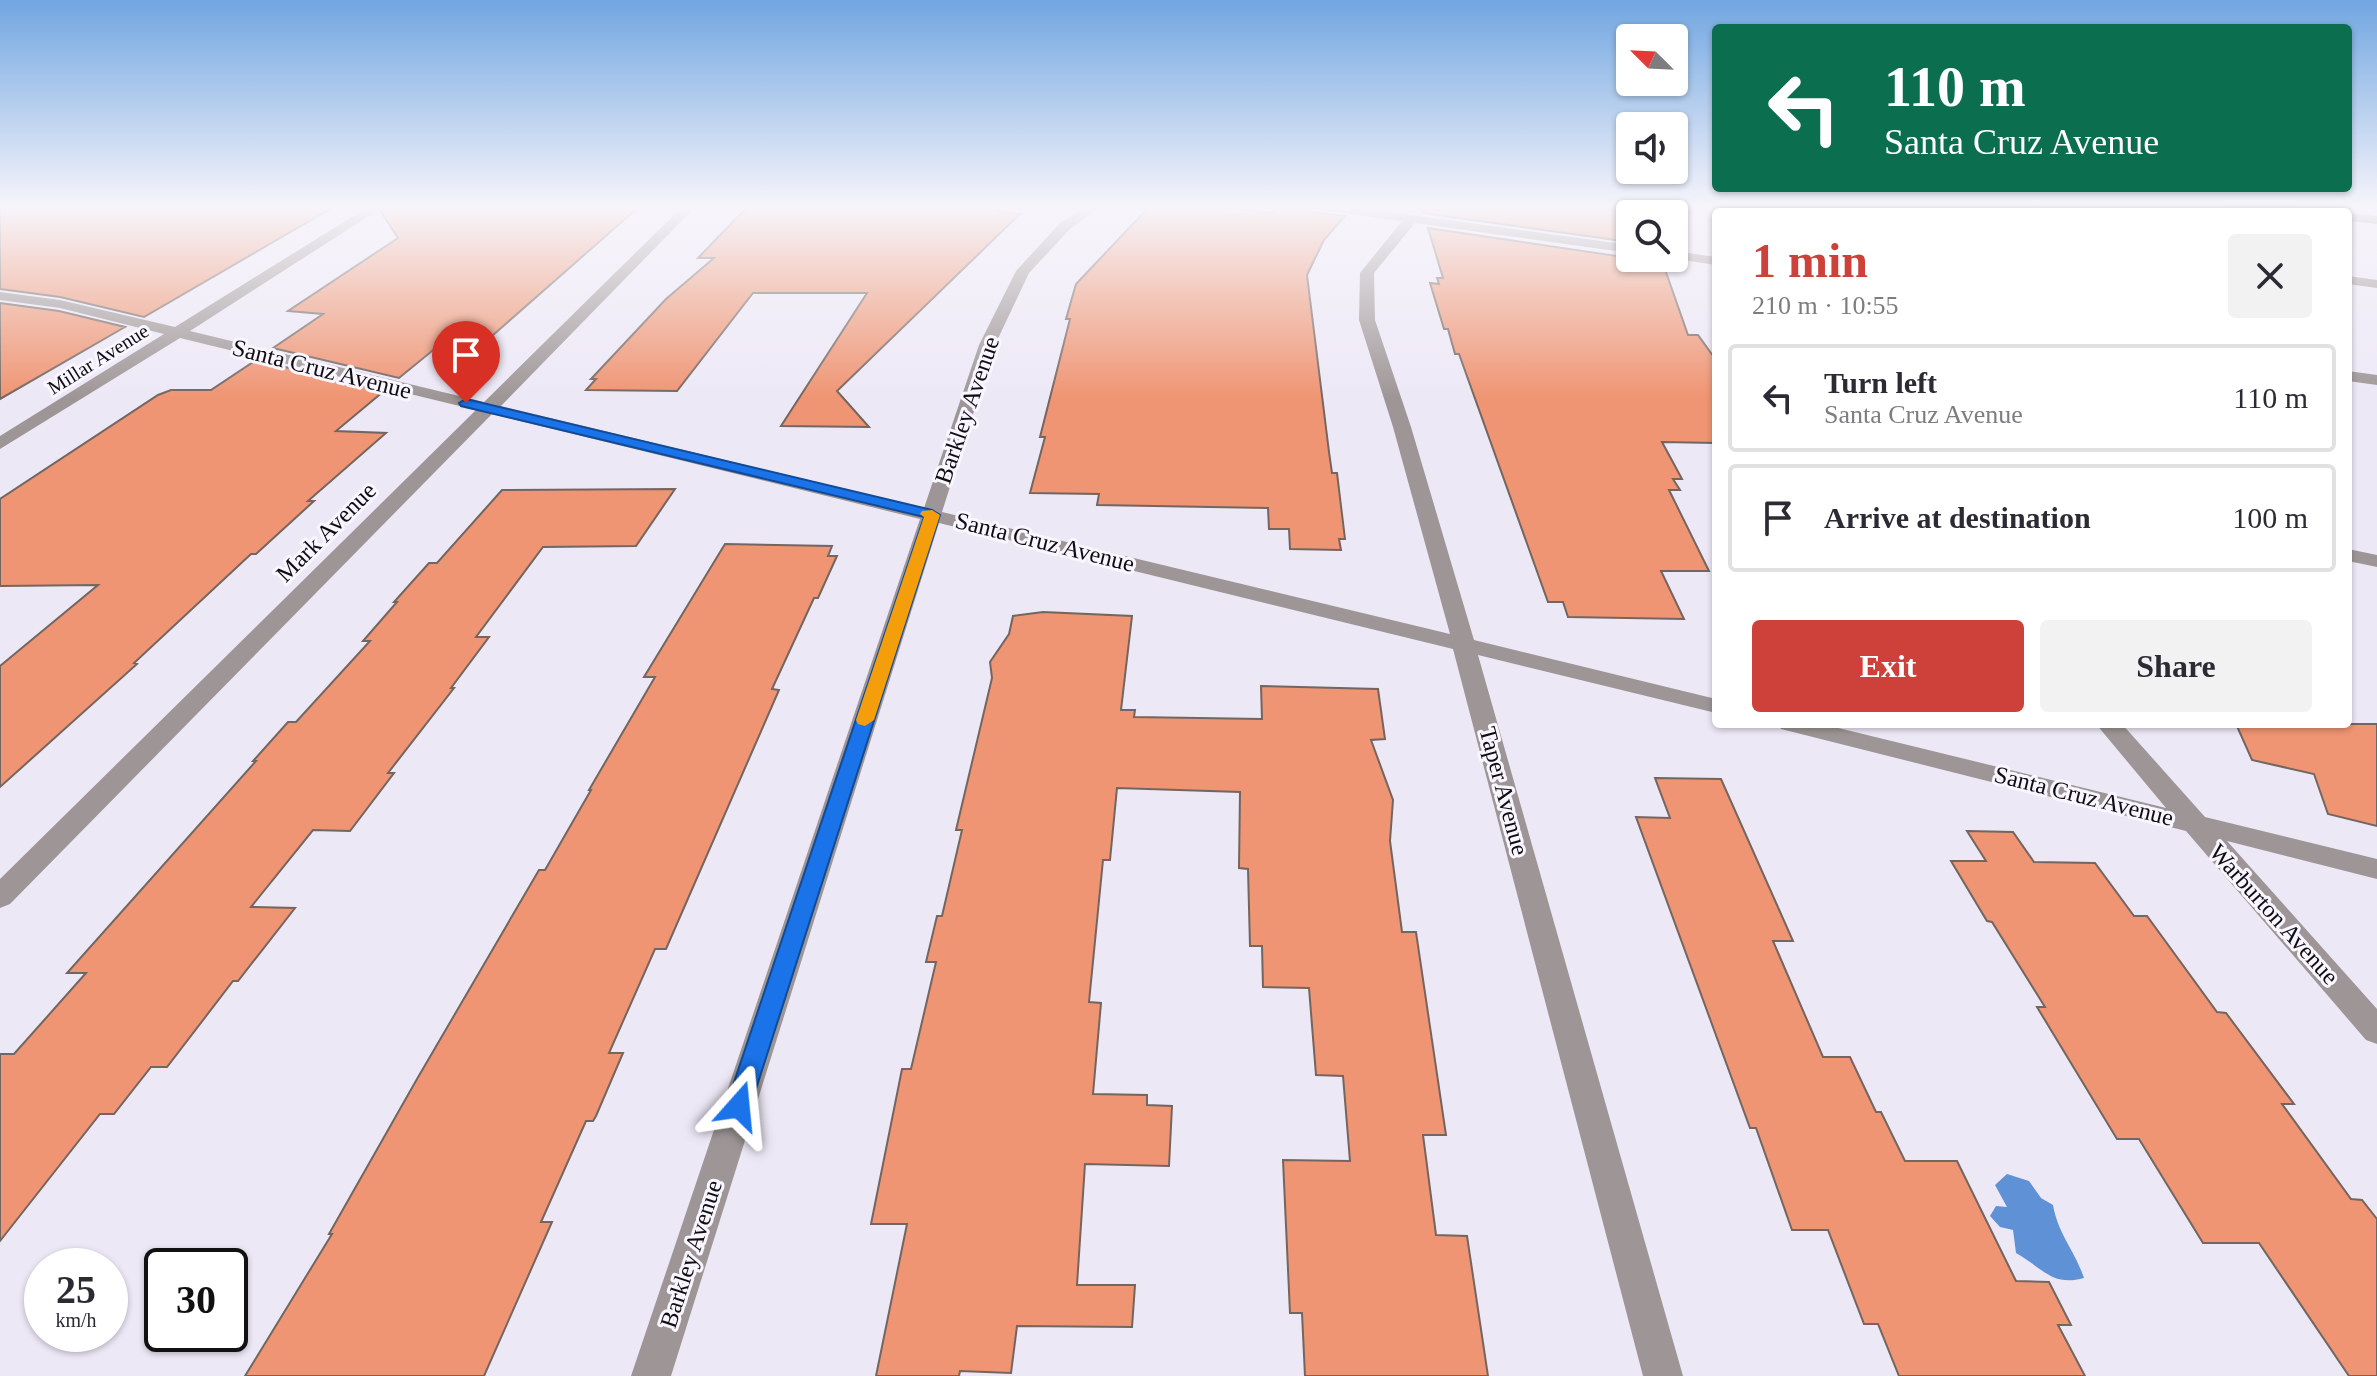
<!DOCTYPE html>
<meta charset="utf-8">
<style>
:root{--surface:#fff;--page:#f2f2f3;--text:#2b2b33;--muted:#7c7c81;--line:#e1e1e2;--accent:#ce403a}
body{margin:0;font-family:Georgia,serif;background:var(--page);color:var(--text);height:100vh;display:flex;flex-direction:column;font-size:30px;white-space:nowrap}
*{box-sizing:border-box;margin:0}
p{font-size:26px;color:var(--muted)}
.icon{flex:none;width:44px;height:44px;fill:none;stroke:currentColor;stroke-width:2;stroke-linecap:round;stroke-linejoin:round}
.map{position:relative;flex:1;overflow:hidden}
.drawer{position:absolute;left:1712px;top:208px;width:640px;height:520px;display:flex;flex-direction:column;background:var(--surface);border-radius:8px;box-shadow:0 2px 6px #0004}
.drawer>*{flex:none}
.top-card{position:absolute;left:1712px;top:24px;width:640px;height:168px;border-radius:8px;box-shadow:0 2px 6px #0004;background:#0b6e4f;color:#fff;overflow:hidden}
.needle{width:52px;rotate:294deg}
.buttons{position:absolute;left:1616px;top:24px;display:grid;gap:16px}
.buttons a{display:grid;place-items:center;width:72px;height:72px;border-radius:8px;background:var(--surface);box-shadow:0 2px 6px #0004;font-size:40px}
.speed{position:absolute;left:24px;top:1248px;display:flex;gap:16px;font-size:40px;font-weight:700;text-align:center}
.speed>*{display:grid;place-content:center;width:104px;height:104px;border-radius:50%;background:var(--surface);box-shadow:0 2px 6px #0004;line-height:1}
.speed small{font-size:20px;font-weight:400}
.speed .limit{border:4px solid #111;border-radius:12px;background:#fff;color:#111}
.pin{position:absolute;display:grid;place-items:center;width:68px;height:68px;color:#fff;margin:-82px -34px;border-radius:50% 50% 50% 0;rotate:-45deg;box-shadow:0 0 8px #0007}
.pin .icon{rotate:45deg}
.me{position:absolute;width:88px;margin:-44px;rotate:18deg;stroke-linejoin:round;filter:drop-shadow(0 0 6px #0008)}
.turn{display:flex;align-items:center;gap:28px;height:168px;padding:0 40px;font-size:36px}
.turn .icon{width:104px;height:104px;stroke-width:2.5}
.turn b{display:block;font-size:56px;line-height:68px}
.round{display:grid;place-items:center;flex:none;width:84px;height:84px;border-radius:8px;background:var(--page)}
.summary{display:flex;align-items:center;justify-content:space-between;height:136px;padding:0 40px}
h1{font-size:48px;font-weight:600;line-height:60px;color:var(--accent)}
.primary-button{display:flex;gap:16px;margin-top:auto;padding:16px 40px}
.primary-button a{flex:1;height:92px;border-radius:8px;background:var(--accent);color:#fff;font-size:32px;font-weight:600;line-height:92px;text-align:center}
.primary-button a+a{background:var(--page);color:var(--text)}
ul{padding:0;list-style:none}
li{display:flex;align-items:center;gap:24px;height:108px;margin:0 16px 12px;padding:0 24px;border:4px solid var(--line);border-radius:8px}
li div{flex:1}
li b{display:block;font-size:30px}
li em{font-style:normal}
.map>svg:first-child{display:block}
.water{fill:#5f91d7}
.building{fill:#ef9573;stroke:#736560;stroke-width:2}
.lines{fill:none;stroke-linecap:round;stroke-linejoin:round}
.street{fill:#9e9696;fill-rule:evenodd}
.secondary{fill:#786e6e;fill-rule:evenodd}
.route{fill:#1a73e8;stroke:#114b97;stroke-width:2}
.slow{fill:#f59e0b}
.labels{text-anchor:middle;stroke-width:6;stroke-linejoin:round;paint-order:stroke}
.far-street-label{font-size:20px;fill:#0f0d11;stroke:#faf6ff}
.street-label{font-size:24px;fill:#0f0d11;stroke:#faf6ff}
</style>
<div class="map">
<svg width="2377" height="1376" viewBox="0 0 2377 1376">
<rect width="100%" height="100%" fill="#ede8f6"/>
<path class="water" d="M2007,1174L2029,1181L2041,1198L2053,1205C2058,1234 2075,1251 2084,1278C2052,1287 2043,1268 2016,1253L2013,1230L2000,1227L1990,1216L1996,1206L2007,1207L1995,1185Z"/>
<path class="building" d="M0,205H337L144,317L60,297L0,289Z
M389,205H641L492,336H487L480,342H443L399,378L273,348L323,314L288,311L398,238L381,212Z
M749,205H1005L997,211L1020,214L837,391L869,427L781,426L867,293H753L677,391L586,390L596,379H591L666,299L714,258H698Z
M1156,205H1205L1273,213L1274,205H1304L1313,212L1345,216L1324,240L1307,275L1329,452L1332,473H1337L1345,539H1339L1341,550L1290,549L1289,529H1269L1268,508L1097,505L1099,494L1030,493L1045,437H1040L1070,319H1066L1076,284L1147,209Z
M1421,205H1655L1650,214H1630V242L1423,213Z
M1428,228L1630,258H1661L1688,335H1698L1716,360V443L1662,442L1682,479H1673L1680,490H1669L1709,571H1661L1684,619L1568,617L1563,602H1548L1459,354H1455L1448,329H1444L1430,283L1439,284L1437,278H1443Z
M0,303L59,311L125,327L0,399Z
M256,360L384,391L336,431L386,433L308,501H314L256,554H251L134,663L137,664L0,787V666L98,585L0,586V499L158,395L171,390H211Z
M675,489L636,546L543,547L476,637H489L451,688H454L388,773H394L350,831L313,830L251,907L295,908L238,981H233L167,1067H151L114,1114H100L0,1241V1054H14L86,973H67L256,761H253L288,722H296L370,641H363L397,602H394L429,563H437L502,490Z
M725,544L832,546L828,556H837L818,598H814L772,689L779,690L666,949H655L609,1053H623L596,1116L593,1121H586L541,1222H552L484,1376H245L332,1234H329L417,1079L539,870H545L591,790H589L655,677H644Z
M1043,612L1132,616L1121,710H1135L1134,717L1262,719L1261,686L1378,689L1385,739L1371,740L1393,800L1390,841L1402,932H1416L1446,1135H1423L1436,1235L1467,1236L1488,1376H1305L1302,1313H1290L1283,1160L1350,1161L1343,1076L1316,1075L1309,988L1263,987L1262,946H1250L1248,869L1239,868L1240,792L1117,788L1110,860H1103L1089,1002L1101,1003L1093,1094L1147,1095V1105L1172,1106L1169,1166L1085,1164L1077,1285H1135L1132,1327L1017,1326L1011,1373L960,1371L959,1376H876L907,1224H871L902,1069H911L936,962H926L937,916H942L962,830H956L992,678L990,662L1009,634L1013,616Z
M2236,724H2377V826L2328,814L2314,774L2252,760Z
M1655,778L1721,779L1793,941H1773L1823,1057H1850L1876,1112H1881L1905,1161H1957L2016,1281L2049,1282L2071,1325H2058L2085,1376H1899L1878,1324H1864L1828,1230H1792L1756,1128H1750L1636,817L1670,818Z
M1967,831L2013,832L2034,862L2095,863L2134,916H2147L2217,1012L2226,1013L2294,1104H2282L2351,1199L2362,1200L2377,1219V1376H2349L2259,1243H2203L2139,1139H2117L2037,1007H2045L1992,922L1987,921L1951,861H1986Z"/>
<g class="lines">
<path class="street" d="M371,205H386L190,331L484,402L684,205H697L501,406L924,508L979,345L1016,271L1060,223L1088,205H1102L1070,229L1029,273L995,345L942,512L1450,634L1393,427L1359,320L1360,273L1402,221L1313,209L1307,205H1340L1630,245V253L1415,223L1374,273L1375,320L1411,427L1474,640L1716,699V713L1478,655L1683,1376H1643L1453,649L939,523L671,1376H631L920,519L492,414L10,904L0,908V879L476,410L180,338L0,449V436L164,334L60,308L0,300V292L60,300L175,327Z
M1760,205H1772L1770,212H1758Z
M2076,205H2088L2090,212H2078Z
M1674,251L1716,257V265L1670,258H1674Z
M2348,276L2377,280V288L2348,284Z
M2348,371L2377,375V385L2348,381Z
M2348,549L2377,555V567L2348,561Z
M1778,724H1822L2166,808L2096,724H2122L2205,817L2377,859V879L2227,841L2377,1009V1044L2366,1040L2186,831L1781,729Z"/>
<path class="secondary" d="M2222,205C2243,205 2290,201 2307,212C2285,212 2239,216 2222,205Z
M2348,213L2377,216V224L2348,221Z"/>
</g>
<linearGradient id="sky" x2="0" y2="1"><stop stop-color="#71a6e1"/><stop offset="0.52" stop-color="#f7f5fb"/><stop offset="1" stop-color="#f7f5fb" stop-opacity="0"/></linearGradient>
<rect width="2377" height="398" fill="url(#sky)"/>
<path class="route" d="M466,399L932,510L940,515L748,1114L739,1117L729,1114L726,1106L924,517L461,406L459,403Z"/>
<path class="slow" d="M932,510L940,515L874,720L865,726L858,724L856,720L924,517L920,514L922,511Z"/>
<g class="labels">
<g class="far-street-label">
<text transform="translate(98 359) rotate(-32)" y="7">Millar Avenue</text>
</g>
<g class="street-label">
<text transform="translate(322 369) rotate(14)" y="8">Santa Cruz Avenue</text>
<text transform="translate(967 410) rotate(-71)" y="8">Barkley Avenue</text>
<text transform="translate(326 532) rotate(-45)" y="8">Mark Avenue</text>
<text transform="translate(1045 542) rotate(14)" y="8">Santa Cruz Avenue</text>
<text transform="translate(1504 791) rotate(75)" y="8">Taper Avenue</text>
<text transform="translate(2084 796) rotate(14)" y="8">Santa Cruz Avenue</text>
<text transform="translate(2274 914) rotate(48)" y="8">Warburton Avenue</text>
<text transform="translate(691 1254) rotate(-72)" y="8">Barkley Avenue</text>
</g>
</g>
</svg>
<div class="buttons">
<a><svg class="needle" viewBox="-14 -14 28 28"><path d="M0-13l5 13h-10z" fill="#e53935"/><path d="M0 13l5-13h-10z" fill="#7c7c81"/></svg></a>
<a><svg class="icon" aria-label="sound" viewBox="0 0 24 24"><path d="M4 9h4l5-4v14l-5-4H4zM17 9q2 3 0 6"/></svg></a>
<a><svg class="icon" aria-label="search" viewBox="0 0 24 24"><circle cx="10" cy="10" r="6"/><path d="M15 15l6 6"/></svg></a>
</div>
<div class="speed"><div>25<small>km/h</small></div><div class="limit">30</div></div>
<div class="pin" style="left:466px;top:403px;background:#d93025"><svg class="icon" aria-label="arrive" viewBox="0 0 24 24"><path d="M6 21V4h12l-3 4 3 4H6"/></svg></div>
<svg class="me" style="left:739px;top:1106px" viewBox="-20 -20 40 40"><path d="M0-17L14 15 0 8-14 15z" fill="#1a73e8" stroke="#fff" stroke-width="4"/></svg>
<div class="top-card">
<div class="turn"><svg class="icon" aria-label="left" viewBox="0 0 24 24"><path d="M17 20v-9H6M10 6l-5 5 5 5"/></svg><div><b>110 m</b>Santa Cruz Avenue</div></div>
</div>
<section class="drawer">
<div class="summary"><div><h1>1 min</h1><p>210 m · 10:55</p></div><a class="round"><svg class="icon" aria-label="close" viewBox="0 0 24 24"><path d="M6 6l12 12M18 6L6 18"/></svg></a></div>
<ul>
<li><svg class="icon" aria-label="left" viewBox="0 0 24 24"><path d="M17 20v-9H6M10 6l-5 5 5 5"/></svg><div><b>Turn left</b><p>Santa Cruz Avenue</p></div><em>110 m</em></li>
<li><svg class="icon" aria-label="arrive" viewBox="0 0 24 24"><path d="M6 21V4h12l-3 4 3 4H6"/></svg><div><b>Arrive at destination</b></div><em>100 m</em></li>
</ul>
<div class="primary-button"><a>Exit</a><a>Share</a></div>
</section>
</div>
